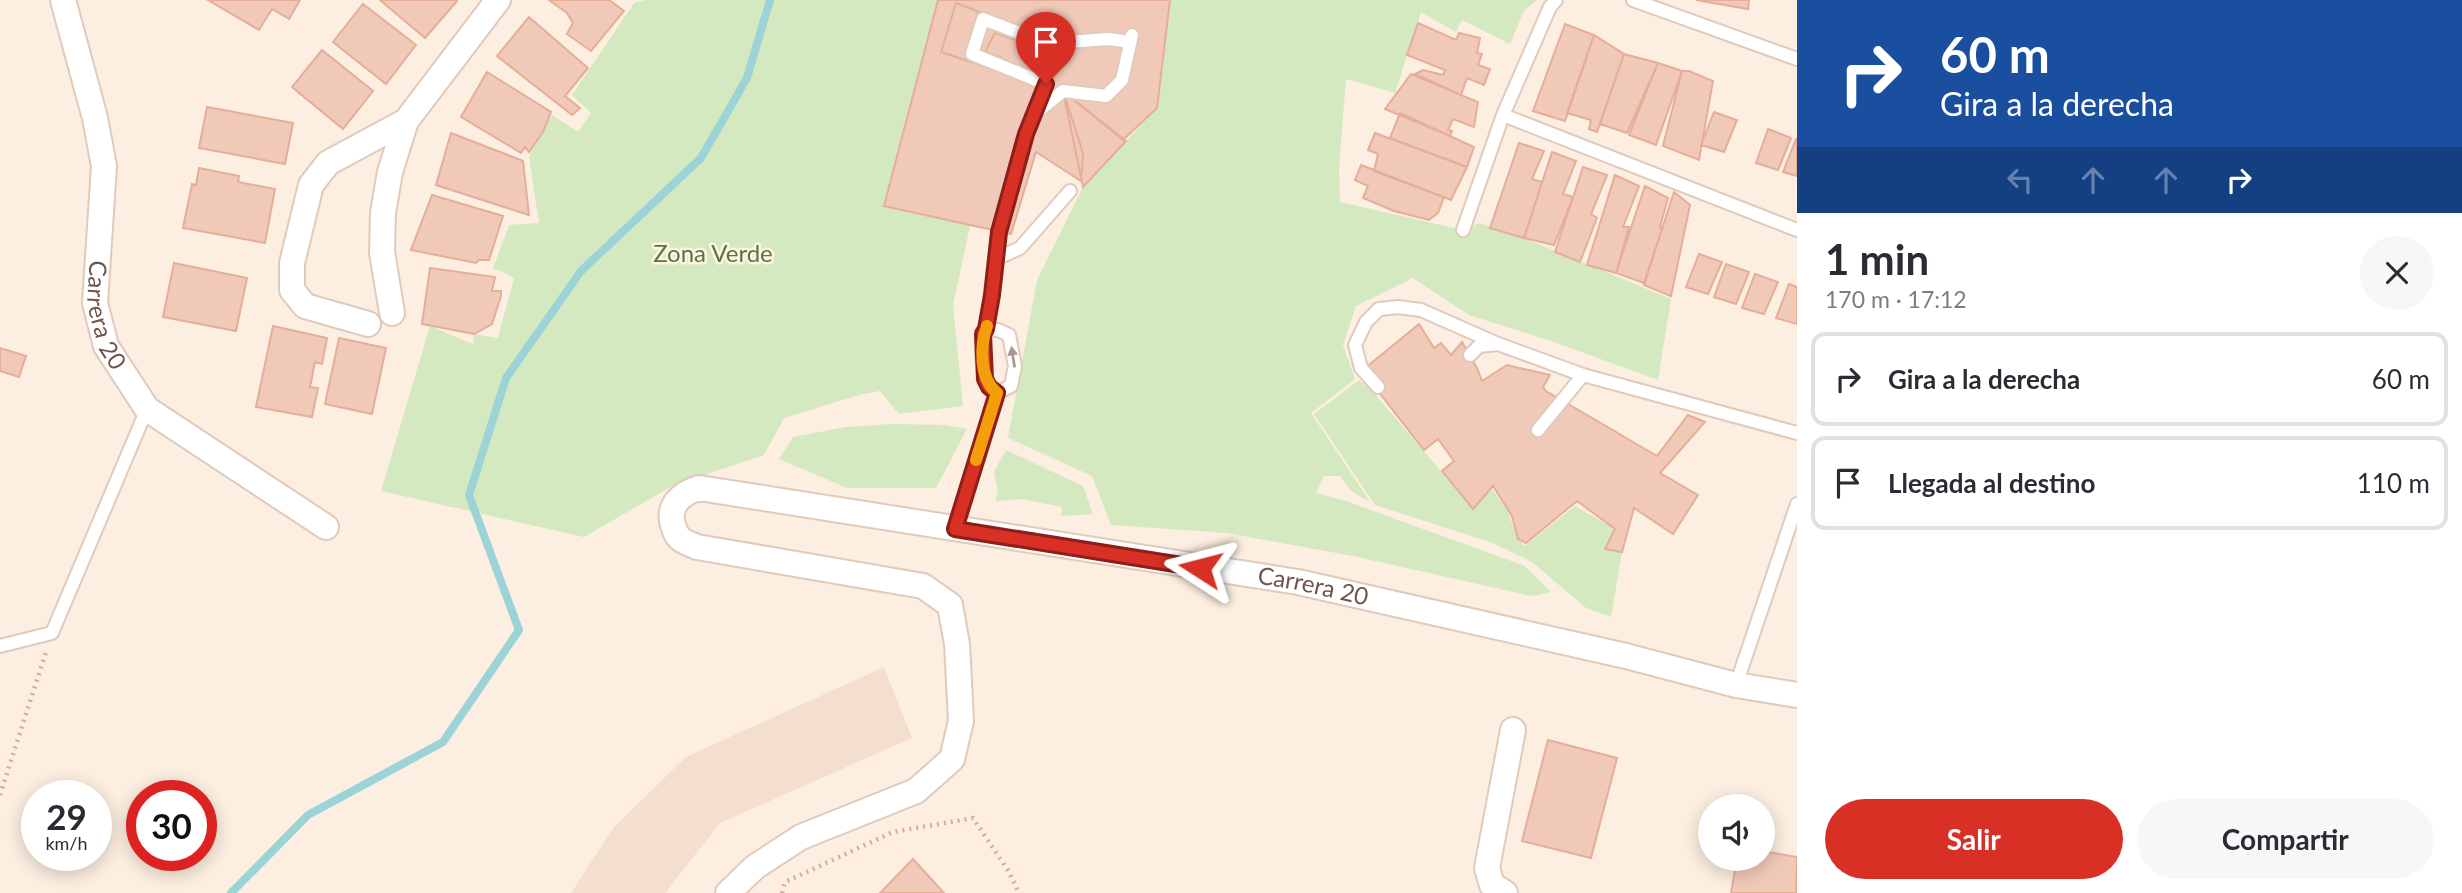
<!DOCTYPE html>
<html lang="es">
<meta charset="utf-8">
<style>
:root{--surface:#fff;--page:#f7f7f7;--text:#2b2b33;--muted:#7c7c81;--line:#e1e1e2;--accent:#d93025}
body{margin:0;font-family:Lato,sans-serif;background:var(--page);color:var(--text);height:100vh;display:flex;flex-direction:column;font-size:26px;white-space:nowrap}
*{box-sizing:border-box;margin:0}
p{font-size:23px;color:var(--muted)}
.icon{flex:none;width:38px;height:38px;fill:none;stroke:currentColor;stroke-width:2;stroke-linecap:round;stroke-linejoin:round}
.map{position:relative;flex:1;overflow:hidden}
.drawer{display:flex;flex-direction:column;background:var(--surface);width:665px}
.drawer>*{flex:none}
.top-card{background:#1a4fa0;color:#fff;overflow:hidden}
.buttons{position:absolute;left:1698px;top:794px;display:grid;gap:14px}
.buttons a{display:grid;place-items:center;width:77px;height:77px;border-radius:50%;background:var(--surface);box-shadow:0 4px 18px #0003;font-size:35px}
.speed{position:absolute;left:21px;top:780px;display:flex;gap:14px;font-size:35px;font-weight:700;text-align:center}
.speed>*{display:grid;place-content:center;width:91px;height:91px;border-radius:50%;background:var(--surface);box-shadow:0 4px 18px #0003;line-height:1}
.speed small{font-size:18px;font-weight:400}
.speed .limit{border:10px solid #d22;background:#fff;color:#111}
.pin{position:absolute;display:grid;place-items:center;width:60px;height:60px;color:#fff;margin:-72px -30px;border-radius:50% 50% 50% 0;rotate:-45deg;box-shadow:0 0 7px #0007}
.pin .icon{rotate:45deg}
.me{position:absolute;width:77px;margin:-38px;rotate:279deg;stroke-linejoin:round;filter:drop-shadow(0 0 5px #0008)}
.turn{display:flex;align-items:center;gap:24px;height:147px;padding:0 28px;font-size:32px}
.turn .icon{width:91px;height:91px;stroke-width:2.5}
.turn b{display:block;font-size:49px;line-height:60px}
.lanes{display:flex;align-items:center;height:66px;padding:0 28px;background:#0003;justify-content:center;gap:35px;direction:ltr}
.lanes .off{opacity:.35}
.round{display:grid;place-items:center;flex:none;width:74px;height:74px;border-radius:37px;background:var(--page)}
.summary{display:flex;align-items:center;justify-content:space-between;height:119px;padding:0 28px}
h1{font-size:42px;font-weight:700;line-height:52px}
.cta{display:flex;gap:14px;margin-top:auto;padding:14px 28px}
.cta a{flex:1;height:80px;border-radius:42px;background:var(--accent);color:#fff;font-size:28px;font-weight:700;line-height:80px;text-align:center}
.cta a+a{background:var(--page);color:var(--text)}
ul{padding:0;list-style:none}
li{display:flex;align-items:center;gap:21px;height:94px;margin:0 14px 10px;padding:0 14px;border:4px solid var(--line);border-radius:14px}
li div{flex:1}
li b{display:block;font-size:26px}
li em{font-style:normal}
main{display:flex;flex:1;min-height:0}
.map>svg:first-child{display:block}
.residential{fill:#f4dfce}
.green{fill:#d4e9bf}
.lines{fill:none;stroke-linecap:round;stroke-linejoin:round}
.stream{stroke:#9bd3d7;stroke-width:8}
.building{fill:#f1c9b8;stroke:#e4ae98;stroke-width:2}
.lane-casing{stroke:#e0cabc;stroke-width:16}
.street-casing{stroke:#e0cabc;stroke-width:28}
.path{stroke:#d6ac9b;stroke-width:4.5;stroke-dasharray:2 5;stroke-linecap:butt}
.lane{stroke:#fff;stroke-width:12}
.street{stroke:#fff;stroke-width:24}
.oneway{fill:#aa9891}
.route-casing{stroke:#8d1f18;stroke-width:18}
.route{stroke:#d93025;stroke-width:12}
.slow{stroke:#f59e0b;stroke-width:12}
.labels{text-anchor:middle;stroke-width:5;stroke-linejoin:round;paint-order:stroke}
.park-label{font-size:24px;fill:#567840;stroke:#fff3e6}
.street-label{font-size:24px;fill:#725348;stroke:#fff3e6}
</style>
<main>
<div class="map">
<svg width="1797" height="893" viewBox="0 0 1797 893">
<rect width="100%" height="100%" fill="#fceee0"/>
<path class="residential" d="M884,667L912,738L720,823L665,893H571L614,827L686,757Z"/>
<path class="green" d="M646,0H938L884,205L970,226L953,305L963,406L899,414L880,391L859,395L784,418L764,455L672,486L584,537L381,491L430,326L473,344L474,334L498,338L514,278L493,268L509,225L539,223L529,156L552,115L578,132L591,113L572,95L634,3Z
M1170,0H1537L1524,11L1510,44L1462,20L1456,32L1421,12L1395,93L1346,79L1339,168L1340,202L1463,230L1480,223L1524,238L1671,299L1658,380L1554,342L1469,315L1413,278L1356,306L1343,345L1355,379L1311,413L1370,502L1351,491L1340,476H1324L1316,493L1346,501L1525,566L1551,592L1532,596L1353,556L1227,533L1111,525L1092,476L1008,438L1037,280L1083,187L1157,108Z
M1359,380L1374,393L1473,509L1492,489L1507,510L1518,539L1525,546L1575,506L1615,529L1605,549L1622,552L1611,617L1586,608L1532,562L1493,543L1375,505L1314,414Z
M893,424L945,425L967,429L936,488H847L779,459L793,437L846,427Z
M1006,450L1083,486L1093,514L1061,516L1062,507L1022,499L995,501L998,491L994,472Z"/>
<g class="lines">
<path class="stream" d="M231,893L308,815L443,742L519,630L469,495L506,378L581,271L701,158L747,78L770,0"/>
</g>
<path class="building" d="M208,0H300L289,19L272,9L259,30Z
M380,0H456L457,1L425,38Z
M549,0H609L624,11L591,51L567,34L573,23L567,13Z
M938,0H1170L1157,108L1123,140L1063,91L1083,153L1081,181L1036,152L1011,234L884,206Z
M1696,0H1749L1748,9Z
M956,3L1028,31L1021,42L995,33L985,52L1001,57L995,70L941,52Z
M363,4L416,45L386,84L333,42Z
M529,17L588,68L565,96L580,108L572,115L497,56Z
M1418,23L1456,40L1459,33L1480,38L1477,53L1482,54L1478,65L1490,69L1484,85L1467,78L1461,95L1415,74L1423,70L1443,75L1445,70L1407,55Z
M1565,24L1594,35L1565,121L1533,111Z
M1594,35L1624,54L1597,132L1589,129L1591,120L1567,113Z
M322,50L373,91L343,129L292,87Z
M1624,54L1658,63L1627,133L1600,124Z
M1658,63L1682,71L1656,145L1629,135Z
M1682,71H1689L1713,81L1699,160L1663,146Z
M487,72L551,112L543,132L529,152L525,147L521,153L461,117Z
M1411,74L1478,102L1474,127L1453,119L1448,130L1452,131L1450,136L1385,109Z
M1063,91L1126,141L1083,187Z
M207,107L293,123L285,164L199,148Z
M1714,112L1737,120L1724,152L1701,145Z
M1400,113L1474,147L1467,167L1390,138Z
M1768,129L1791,138L1778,170L1756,163Z
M451,133L523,161L529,215L436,185Z
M1375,133L1467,167L1451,200L1374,171L1378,154L1368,150Z
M1796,139H1797V176L1783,172Z
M1519,143L1544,151L1532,179L1542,182L1524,238L1490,228Z
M1552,152L1576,161L1563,194L1573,197L1554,245L1524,238Z
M1361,165L1444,197L1438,213L1429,220L1394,211L1363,198L1368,186L1355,180Z
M1583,167L1607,175L1591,214L1597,218L1580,262L1555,252Z
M199,168L239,176L238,182L275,189L265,243L183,228L192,184L196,185Z
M1615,175L1639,186L1623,227H1629L1616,273L1587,265Z
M1645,186L1668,198L1660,227L1662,229L1644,283L1616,273Z
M1674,192L1690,205L1671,296L1644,285Z
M432,195L503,216L489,260H479L476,263L411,250Z
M1699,254L1722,262L1708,294L1686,287Z
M174,263L247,278L236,331L163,317Z
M1726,264L1749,272L1736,304L1714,297Z
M430,268L495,277L492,291H501V296L492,324L474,334L422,324Z
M1755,274L1778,282L1764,314L1742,308Z
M1789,284L1797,287V324L1776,318Z
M1419,324L1434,348L1441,343L1451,355L1462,342L1477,368L1482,381L1507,365L1550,375L1543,387L1546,391L1657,456L1688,415L1705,422L1660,473L1698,495L1673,534L1634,508L1622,552L1605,549L1615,529L1577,501L1526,543L1518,539L1512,516L1493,486L1473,509L1442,471L1454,461L1438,439L1424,450L1381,395L1358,374Z
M273,326L327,338L322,364L315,362L310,387L318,388L312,417L256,407Z
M339,338L386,348L372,414L325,404Z
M0,348L26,356L19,377L0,371Z
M1548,740L1617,758L1591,858L1522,841Z
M1762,851L1797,857L1796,893H1731L1737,859H1762Z
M913,859L944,893H880Z"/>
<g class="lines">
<defs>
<path id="lane" d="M1633,0L1797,59
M1036,110L1046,84L972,54L983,19L1025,35L1066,42L1109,39L1130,42
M1503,115L1797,230
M1463,230L1503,115L1550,7L1556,0
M998,258L1020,248L1070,191
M986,329L998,330L1009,335L1015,366L1011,386L997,393
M1470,355L1479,346L1498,344
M1378,387L1361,368L1355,345L1366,322L1379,309L1398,307L1421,310L1498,344L1583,375L1797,433
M997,393C981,380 981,353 983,334L986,329L992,295L999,232L1025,134L1037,112L1063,91L1106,96L1122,80L1132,35
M1538,430L1583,375
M955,529L997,393
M0,646L52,633L147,409
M1736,685L1797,504"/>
<g id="street">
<path id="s1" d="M63,0L95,118L104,166L95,303L106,346L147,409L326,527"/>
<path d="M392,313L382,252L383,213L390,172L406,121L498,0"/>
<path d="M368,324L305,306L292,290V263L311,185L328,163L406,121"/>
<path id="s2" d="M728,893L755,867L801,837L916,791L952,759L961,721L957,644L950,605L923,586L697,547C692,545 686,543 682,540C676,536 675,531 673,525C667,506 681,493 699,488L1298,582L1626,656L1736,685L1797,695"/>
<path d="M1505,893L1492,885L1487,868L1513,730"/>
</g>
</defs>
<use href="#lane" class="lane-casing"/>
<use href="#street" class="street-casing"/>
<path class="path" d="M0,795L46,652
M782,893L785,882L893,832L973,818L1009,872L1019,893"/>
<use href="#lane" class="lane"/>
<use href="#street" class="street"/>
</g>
<defs><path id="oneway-solid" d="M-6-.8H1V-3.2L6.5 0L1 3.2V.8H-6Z" transform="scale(1.75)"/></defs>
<use class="oneway" href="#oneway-solid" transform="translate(1013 357) rotate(-99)"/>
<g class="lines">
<defs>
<path id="route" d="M1046,84L1026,134L999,232L992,295L986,329L983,334L985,379L989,387L997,393L955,529L1200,568"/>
</defs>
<use href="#route" class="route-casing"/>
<use href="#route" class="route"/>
<path class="slow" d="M976,460L997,393C979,379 980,345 987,326"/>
</g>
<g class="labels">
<g class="park-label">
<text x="713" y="262">Zona Verde</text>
</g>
<g class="street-label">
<text dy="8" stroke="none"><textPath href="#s1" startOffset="322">Carrera 20</textPath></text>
<text dy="8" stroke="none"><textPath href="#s2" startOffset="1390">Carrera 20</textPath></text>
</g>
</g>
</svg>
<div class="buttons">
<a><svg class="icon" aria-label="sound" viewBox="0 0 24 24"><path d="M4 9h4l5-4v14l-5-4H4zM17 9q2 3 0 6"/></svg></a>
</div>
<div class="speed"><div>29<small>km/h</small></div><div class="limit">30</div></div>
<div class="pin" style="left:1046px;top:84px;background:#d93025"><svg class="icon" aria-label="arrive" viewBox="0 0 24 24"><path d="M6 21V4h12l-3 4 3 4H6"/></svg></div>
<svg class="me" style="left:1200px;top:568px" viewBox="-20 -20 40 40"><path d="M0-17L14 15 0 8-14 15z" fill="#d93025" stroke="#fff" stroke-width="4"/></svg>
</div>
<section class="drawer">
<div class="top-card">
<div class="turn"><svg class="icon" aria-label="right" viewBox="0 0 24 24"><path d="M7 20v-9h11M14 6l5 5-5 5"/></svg><div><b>60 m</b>Gira a la derecha</div></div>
<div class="lanes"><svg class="icon off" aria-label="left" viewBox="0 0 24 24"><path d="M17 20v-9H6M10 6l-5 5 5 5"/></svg><svg class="icon off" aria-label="ahead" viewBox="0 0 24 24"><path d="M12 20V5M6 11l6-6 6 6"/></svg><svg class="icon off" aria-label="ahead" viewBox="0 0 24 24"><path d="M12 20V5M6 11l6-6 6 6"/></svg><svg class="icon" aria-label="right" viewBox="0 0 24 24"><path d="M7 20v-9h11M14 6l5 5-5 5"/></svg></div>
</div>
<div class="summary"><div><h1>1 min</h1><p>170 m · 17:12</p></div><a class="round"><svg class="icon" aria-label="close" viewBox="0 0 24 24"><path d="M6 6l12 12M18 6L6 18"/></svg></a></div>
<ul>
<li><svg class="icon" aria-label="right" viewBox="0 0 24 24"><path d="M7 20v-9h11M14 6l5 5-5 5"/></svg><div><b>Gira a la derecha</b></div><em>60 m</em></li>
<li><svg class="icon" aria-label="arrive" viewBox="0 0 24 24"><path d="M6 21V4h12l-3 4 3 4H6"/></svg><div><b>Llegada al destino</b></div><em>110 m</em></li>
</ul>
<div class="cta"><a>Salir</a><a>Compartir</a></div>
</section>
</main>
